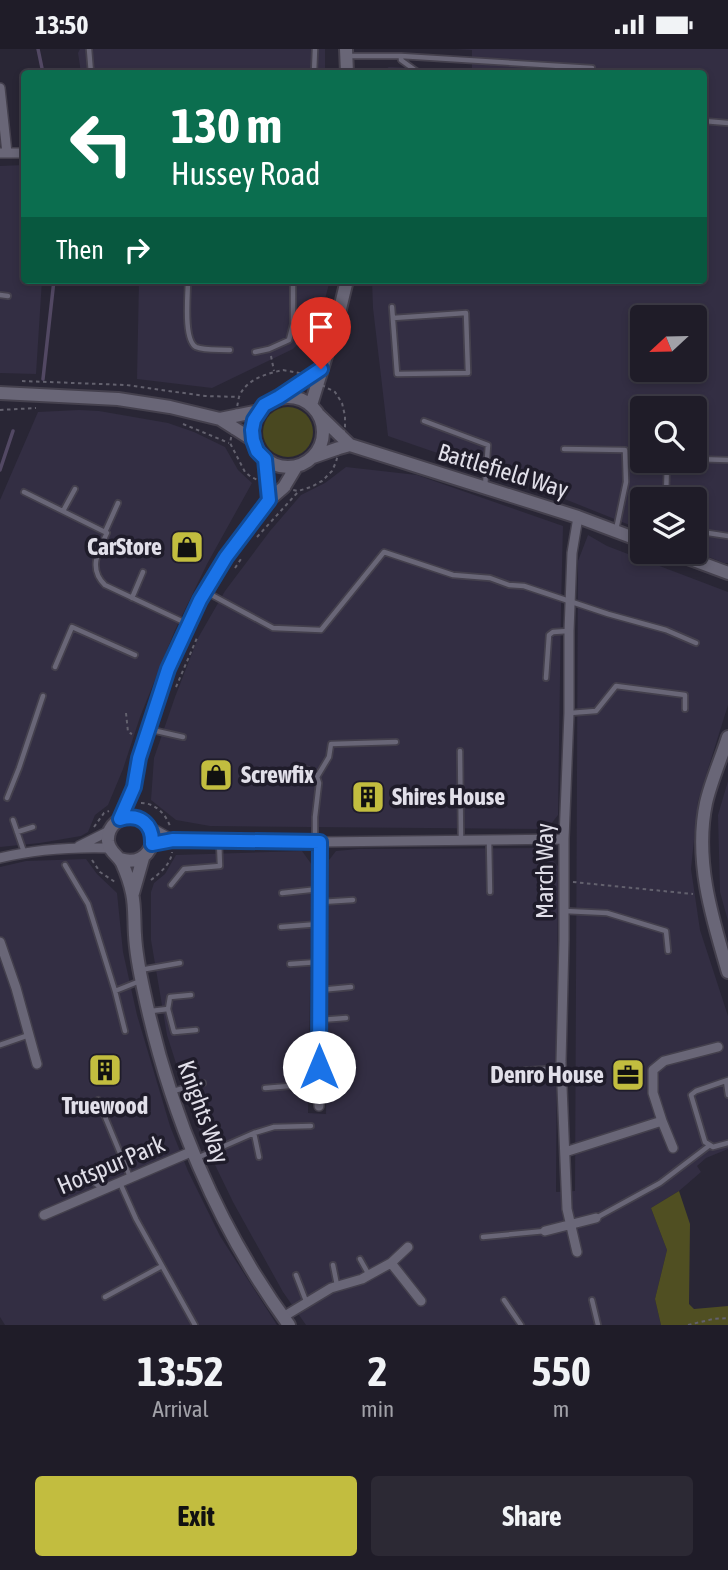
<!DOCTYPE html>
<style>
:root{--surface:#1f1c28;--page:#2c2934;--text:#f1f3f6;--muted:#a1a1a8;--line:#3c3a45;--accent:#c2bd3f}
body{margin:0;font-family:"Asap Condensed",sans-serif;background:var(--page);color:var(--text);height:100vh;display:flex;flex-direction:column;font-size:26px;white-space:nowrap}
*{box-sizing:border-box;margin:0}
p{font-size:23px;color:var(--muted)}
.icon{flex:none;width:38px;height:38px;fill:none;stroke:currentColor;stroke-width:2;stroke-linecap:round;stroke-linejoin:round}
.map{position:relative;height:1276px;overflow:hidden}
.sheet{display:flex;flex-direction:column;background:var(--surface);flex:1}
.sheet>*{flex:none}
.banner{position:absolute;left:21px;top:21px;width:686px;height:214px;border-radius:7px;box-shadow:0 4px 10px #0003,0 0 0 2px var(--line);background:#0b6e4f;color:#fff;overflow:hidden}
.needle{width:46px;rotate:248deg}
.tools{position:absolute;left:630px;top:256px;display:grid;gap:14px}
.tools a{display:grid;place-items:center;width:77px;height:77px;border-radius:7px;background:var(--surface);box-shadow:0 4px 10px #0003,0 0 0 2px var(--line);font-size:35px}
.pin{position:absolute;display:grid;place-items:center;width:60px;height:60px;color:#fff;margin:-72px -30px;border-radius:50% 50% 50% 0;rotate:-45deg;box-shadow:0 0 7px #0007}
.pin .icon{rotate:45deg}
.me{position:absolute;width:77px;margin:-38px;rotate:0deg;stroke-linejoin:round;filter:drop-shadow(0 0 5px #0008)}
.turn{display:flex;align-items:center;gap:24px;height:147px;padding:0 35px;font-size:32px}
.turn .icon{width:91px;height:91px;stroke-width:2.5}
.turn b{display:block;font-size:49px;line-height:60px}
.then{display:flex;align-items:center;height:66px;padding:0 35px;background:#0003;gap:14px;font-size:26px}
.eta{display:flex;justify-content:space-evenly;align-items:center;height:119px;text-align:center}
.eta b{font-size:42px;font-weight:700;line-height:49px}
.action{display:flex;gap:14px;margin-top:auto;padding:14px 35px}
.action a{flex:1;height:80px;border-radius:7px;background:var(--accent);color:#111;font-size:28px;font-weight:700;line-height:80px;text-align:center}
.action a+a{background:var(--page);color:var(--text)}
.status{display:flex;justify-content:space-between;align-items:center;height:49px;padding:0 35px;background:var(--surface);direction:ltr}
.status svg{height:19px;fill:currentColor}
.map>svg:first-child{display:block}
.built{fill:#332e43;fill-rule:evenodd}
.green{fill:#494820}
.forest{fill:#504f22}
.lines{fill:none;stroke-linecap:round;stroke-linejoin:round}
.stream{stroke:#524863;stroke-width:3.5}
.service-casing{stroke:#44404d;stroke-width:8}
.minor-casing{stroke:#44404d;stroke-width:12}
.tertiary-casing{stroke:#44404d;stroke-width:16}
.path{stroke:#63616e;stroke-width:2;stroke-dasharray:3.5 3.5;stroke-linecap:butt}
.service{stroke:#696677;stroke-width:4.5}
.minor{stroke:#696677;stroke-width:9}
.tertiary{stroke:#696677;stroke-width:12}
.route-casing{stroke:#114b97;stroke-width:18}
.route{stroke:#1a73e8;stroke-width:12}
.labels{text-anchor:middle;stroke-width:7;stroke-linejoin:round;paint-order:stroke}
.street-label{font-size:24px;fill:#e1dfe9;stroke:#1f1c2a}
.poi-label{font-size:24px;font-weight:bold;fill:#e1dfe9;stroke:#1f1c2a;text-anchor:end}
</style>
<div class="status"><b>13:50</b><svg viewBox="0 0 49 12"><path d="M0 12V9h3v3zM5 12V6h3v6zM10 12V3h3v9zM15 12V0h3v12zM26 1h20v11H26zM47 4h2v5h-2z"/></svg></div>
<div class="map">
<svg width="728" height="1276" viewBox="0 0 728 1276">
<rect width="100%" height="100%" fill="#292635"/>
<path class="built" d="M80,0H325V24H81L78,4Z
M455,0H728V514H724L694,502L695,450H642V481L522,433L388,387L373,259L372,231H704V24H378L389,18L472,22V1ZM642,268H695V320H642ZM642,359H695V411H642Z
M24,116V231H42L36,325L0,324V117Z
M139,231H330L319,273L293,300L212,339L137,330Z
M79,361L99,362L168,374L194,383L225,398L238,421L252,434L207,515L175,581L140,668L123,720L108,756L95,766L88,783L81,787L40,794L0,798V451L38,363Z
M346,418L417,426L563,477L561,558L558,766L547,780L210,777L176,771L151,751L154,709L175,648L198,589L225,542L270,482L301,446L325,434Z
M588,486L607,497L728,543V656L698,752L691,820L700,881L728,967V1100L706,1109L697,1117L701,1123L679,1142L651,1159L667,1201L655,1250L661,1276H306L283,1243L233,1153L203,1091L188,1052L167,986L151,891V843L154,834L165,825L176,806L302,802L312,816L308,1064L326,1065L329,811L336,802L358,800L541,799L558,817L556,1143L575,1142L578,512Z
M728,732V872L720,843L718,766Z
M86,810L97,825L117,844L123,903L137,966L170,1077L188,1122L220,1187L277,1276H5L0,1268V818L26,812Z"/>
<path class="green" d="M263 383a25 25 0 1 1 50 0a25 25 0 1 1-50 0Z"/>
<path class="forest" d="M679,1142L690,1175L689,1255L694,1260L728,1257V1276H661L655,1250L667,1201L651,1159Z"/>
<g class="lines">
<path class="stream" d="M38,0L43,24
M43,330L54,231
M0,421L13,382"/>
<defs>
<path id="service" d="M89,0L91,24
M347,7H401L592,19L591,24
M401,7V11L419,24
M314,24L315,0
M704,72L728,74
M188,231C188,245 183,291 196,298C205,302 221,300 230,301
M0,246L8,247
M392,258L397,325L468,324L466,264L393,269
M255,303L269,300L289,291L293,275V231
M424,372L488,396L485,438
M564,400L625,401L626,433L616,481
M695,410L728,411
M24,443L107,484C98,502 88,520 105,536L188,575
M666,450L667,411
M63,462L75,440
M695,482L728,487
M105,483L118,454
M208,544L273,579L321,581L384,503L453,526L490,529L509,536L524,537L608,565L666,581L696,594
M132,549L143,523
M55,618L72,578L135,606
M546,629L549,586L553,583L568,582
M570,664L596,662L616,637L685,646V660
M152,681L183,688
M460,702L461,791
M302,719L312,722L317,728L319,734L315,768V792
M317,728L329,708L331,695L396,693
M7,749L19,719L43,647
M13,771L24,803
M17,783L33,778
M489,791L490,843
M65,816L88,855L115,942L140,932
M171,836L184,820L220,817L219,792
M282,844L319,840
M321,853L353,851
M565,862L607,864L666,882L668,902
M281,878L319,875
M290,915L319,913
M140,921L180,914
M320,941L351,938
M115,942L125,982
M191,946L170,948L168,960L174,983L196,981
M151,962L168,960
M320,971L346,969
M0,996L29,986
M320,1001H348
M502,1023L560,1019
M728,1031L696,1042L691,1046L705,1093L713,1098L728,1094
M726,1032L728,1046
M265,1039L338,1033
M173,1042L203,1034
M98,1051L130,1128
M254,1084L259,1108
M197,1109L254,1084L274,1078L311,1077
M82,1123L102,1140
M120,1134L136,1170L195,1276
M596,1169L660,1134L710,1096
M483,1188L545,1182
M360,1210L369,1226
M333,1216L337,1236
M296,1226L306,1252
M105,1248L162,1217
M504,1251L521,1276
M592,1251L598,1276"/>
<path id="minor" d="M0,39L7,104
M0,104H24
M148,777L173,791
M152,795L173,791L320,793L564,790
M79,797L109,782
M0,809C36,800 73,798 110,799
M0,893L16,939L37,1015
M319,1057L320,793
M662,1072L673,1099
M565,1103L662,1072L653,1044V1021L664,1012L718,998
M44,1166L193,1102
M545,1182L596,1169
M577,1203L567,1160L561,1013L564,891V790L569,664V582L572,504L578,468
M391,1214L421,1252
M283,1268L331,1239L362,1230L369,1226L391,1214L408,1198"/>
<path id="tertiary" d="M346,0L347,24
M0,344L118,350L170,358L220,370L253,391
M253 383a35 35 0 1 1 70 0a35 35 0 1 1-70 0Z
M279,348L321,320
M311,356L338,268L347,231
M319,366L350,396L578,468L642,492
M220,370L259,362
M313,408L339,399L350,396
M265,410L269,451
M669,502L728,524
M728,688C721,710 711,732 706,754C694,811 712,869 728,923
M120,770L134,738L139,709L168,620L200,551L226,508L269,451L284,438L296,418
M120,810C153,821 165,776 136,769C121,765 107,777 108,792C109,803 118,806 122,814C126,823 130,834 132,844C135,857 134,872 135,886C136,905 140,925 144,943C169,1062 217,1178 289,1276
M133,844L143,809"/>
</defs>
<use href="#service" class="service-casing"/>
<use href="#minor" class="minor-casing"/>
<use href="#tertiary" class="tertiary-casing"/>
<path class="path" d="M271,307L274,322
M283,321L299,324L335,343L342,354L345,367V378L336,413L332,422L322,432L311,438L298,442L267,435L251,428L245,423L230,394L239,348C246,330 266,325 283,321Z
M22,332L126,336L205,347L239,348
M0,361L36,359
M183,375L229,394
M257,488L298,443
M235,519L241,510
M176,638L197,589
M126,664L128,683L132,685
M141,754C155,754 165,764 170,777
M94,778L104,764L109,762
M92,811L100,823L115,833
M151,831C160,824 171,815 172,803
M573,833L693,845
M688,1276L713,1270L728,1269"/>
<use href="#service" class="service"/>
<use href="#minor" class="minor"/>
<use href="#tertiary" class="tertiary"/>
</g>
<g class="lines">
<defs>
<path id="route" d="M319,1018L320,793L173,791L152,795C153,775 140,764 120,770L134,738L139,709L168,620L200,551L226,508L269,451L265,410L257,402L253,391L252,381L254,371L264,356L279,348L321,320"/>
</defs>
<use href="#route" class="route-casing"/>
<use href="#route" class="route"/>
</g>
<defs>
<symbol id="shop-square" viewBox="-11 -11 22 22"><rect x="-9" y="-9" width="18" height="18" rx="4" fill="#c2bd3f" stroke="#1f1c2a"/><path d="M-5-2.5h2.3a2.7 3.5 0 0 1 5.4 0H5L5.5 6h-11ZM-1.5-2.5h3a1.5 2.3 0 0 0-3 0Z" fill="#111"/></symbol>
<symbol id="building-square" viewBox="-11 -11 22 22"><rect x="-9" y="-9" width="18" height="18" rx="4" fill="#c2bd3f" stroke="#1f1c2a"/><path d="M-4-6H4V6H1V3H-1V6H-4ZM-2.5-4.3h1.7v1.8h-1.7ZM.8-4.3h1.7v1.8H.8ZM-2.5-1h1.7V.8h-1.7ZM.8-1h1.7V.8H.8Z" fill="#111"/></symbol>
<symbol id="office-square" viewBox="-11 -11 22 22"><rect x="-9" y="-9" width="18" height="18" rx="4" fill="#c2bd3f" stroke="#1f1c2a"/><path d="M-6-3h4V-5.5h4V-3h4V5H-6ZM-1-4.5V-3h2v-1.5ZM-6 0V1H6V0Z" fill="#111"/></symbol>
</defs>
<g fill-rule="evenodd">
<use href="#shop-square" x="168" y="479" width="38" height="38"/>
<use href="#shop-square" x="197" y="707" width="38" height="38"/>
<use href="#building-square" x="349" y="729" width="38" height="38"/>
<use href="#building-square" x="86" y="1002" width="38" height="38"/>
<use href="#office-square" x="609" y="1007" width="38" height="38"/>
</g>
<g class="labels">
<g class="street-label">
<text transform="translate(503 422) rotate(17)" y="8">Battlefield Way</text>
<text transform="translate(545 822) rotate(-90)" y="8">March Way</text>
<text transform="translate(203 1063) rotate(70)" y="8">Knights Way</text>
<text transform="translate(111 1116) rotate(-23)" y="8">Hotspur Park</text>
</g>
<g class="poi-label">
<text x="162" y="506">CarStore</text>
<text x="241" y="734" text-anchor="start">Screwfix</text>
<text x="392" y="756" text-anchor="start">Shires House</text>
<text x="604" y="1034">Denro House</text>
<text x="105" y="1065" text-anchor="middle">Truewood</text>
</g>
</g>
</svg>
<div class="tools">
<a><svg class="needle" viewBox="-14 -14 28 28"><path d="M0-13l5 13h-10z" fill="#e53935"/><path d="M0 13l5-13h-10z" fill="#a1a1a8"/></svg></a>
<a><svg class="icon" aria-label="search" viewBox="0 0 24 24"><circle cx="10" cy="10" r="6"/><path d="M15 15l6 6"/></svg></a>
<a><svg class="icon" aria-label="layers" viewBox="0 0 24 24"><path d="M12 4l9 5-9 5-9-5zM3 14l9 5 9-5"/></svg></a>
</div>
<div class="pin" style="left:321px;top:320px;background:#d93025"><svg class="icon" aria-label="arrive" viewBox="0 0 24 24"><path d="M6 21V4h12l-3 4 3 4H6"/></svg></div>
<svg class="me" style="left:319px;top:1018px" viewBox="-20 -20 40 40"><circle r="19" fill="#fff"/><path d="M0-13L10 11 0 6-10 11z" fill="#1a73e8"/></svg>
<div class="banner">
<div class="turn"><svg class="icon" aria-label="left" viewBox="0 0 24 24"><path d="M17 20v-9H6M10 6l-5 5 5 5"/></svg><div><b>130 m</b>Hussey Road</div></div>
<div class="then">Then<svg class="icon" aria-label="right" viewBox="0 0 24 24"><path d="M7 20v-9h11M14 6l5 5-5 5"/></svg></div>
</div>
</div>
<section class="sheet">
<div class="eta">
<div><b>13:52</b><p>Arrival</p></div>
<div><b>2</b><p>min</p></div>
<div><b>550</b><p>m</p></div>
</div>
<div class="action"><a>Exit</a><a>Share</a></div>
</section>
